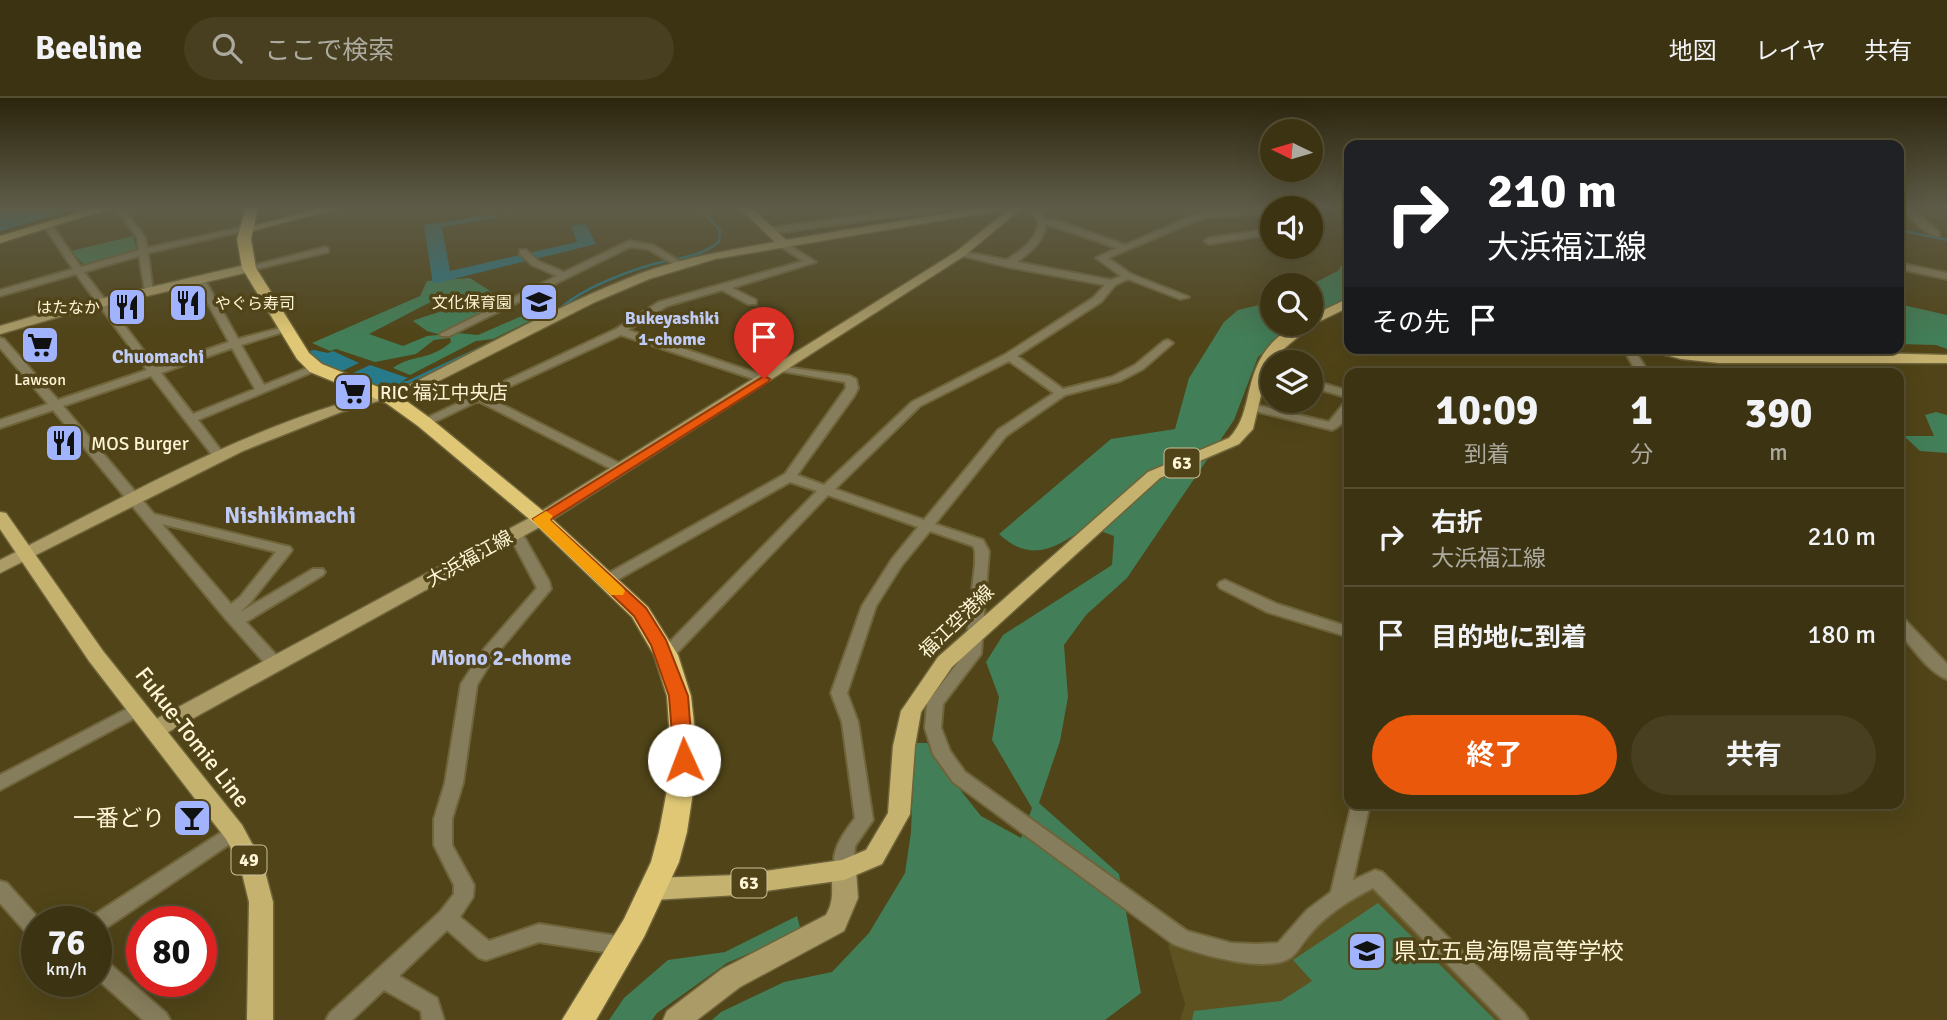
<!DOCTYPE html>
<html lang="ja">
<meta charset="utf-8">
<style>
:root{--surface:#3c3312;--page:#473f20;--text:#f1f3f6;--muted:#acaa9f;--line:#554e32;--accent:#ea580c}
body{margin:0;font-family:Signika,"Noto Sans JP",sans-serif;background:var(--page);color:var(--text);height:100vh;display:flex;flex-direction:column;font-size:26px;white-space:nowrap}
*{box-sizing:border-box;margin:0}
p{font-size:23px;color:var(--muted)}
.icon{flex:none;width:38px;height:38px;fill:none;stroke:currentColor;stroke-width:2;stroke-linecap:round;stroke-linejoin:round}
.map{position:relative;flex:1;overflow:hidden}
.sheet{position:absolute;left:1344px;top:270px;width:560px;height:441px;display:flex;flex-direction:column;background:var(--surface);border-radius:14px;box-shadow:0 7px 28px #0002,0 0 0 2px var(--line)}
.sheet>*{flex:none}
.hud{position:absolute;left:1344px;top:42px;width:560px;height:214px;border-radius:14px;box-shadow:0 7px 28px #0002,0 0 0 2px var(--line);background:#202124;color:#fff;overflow:hidden}
.needle{width:46px;rotate:275deg}
.fabs{position:absolute;left:1260px;top:21px;display:grid;gap:14px}
.fabs a{display:grid;place-items:center;width:63px;height:63px;border-radius:50%;background:var(--surface);box-shadow:0 7px 28px #0002,0 0 0 2px var(--line);font-size:35px}
.speed{position:absolute;left:21px;top:808px;display:flex;gap:14px;font-size:35px;font-weight:700;text-align:center}
.speed>*{display:grid;place-content:center;width:91px;height:91px;border-radius:50%;background:var(--surface);box-shadow:0 7px 28px #0002,0 0 0 2px var(--line);line-height:1}
.speed small{font-size:18px;font-weight:400}
.speed .limit{border:10px solid #d22;background:#fff;color:#111}
.pin{position:absolute;display:grid;place-items:center;width:60px;height:60px;color:#fff;margin:-72px -30px;border-radius:50% 50% 50% 0;rotate:-45deg;box-shadow:0 0 7px #0007}
.pin .icon{rotate:45deg}
.me{position:absolute;width:77px;margin:-38px;rotate:358deg;stroke-linejoin:round;filter:drop-shadow(0 0 5px #0008)}
.turn{display:flex;align-items:center;gap:24px;height:147px;padding:0 28px;font-size:32px}
.turn .icon{width:91px;height:91px;stroke-width:2.5}
.turn b{display:block;font-size:49px;line-height:60px}
.then{display:flex;align-items:center;height:66px;padding:0 28px;background:#0003;gap:14px;font-size:26px}
.eta{display:flex;justify-content:space-evenly;align-items:center;height:119px;text-align:center}
.eta b{font-size:42px;font-weight:700;line-height:49px}
.primary-button{display:flex;gap:14px;margin-top:auto;padding:14px 28px}
.primary-button a{flex:1;height:80px;border-radius:42px;background:var(--accent);color:#fff;font-size:28px;font-weight:700;line-height:80px;text-align:center}
.primary-button a+a{background:var(--page);color:var(--text)}
ul{padding:0;list-style:none}
li{display:flex;align-items:center;gap:21px;height:98px;padding:0 28px;border-top:2px solid var(--line)}
li div{flex:1}
li b{display:block;font-size:26px}
li em{font-style:normal}
header{display:flex;align-items:center;gap:42px;box-sizing:border-box;height:98px;padding:0 35px;background:var(--surface);border-bottom:2px solid var(--line)}
header strong{font-size:33px}
nav{display:flex;gap:38px;margin-inline-start:auto;font-size:24px}
.search{width:490px;height:63px;background:var(--page);display:flex;align-items:center;gap:18px;box-sizing:border-box;padding:0 24px;border-radius:38px;color:var(--muted);font-size:26px}
.map>svg:first-child{display:block}
.built{fill:#5f5221}
.green{fill:#427e57}
.water{fill:#267a8a}
.lines{fill:none;stroke-linecap:round;stroke-linejoin:round}
.stream{stroke:#267a8a;stroke-width:2.5}
.street-casing{stroke:#6f643a;stroke-width:4}
.secondary-casing{stroke:#6f643a;stroke-width:3}
.primary-casing{stroke:#6f643a;stroke-width:3}
.highway-casing{stroke:#6f643a;stroke-width:3}
.street{fill:#867d5c;fill-rule:evenodd}
.secondary{fill:#aa9b67;fill-rule:evenodd}
.primary{fill:#c6b26f;fill-rule:evenodd}
.highway{fill:#dfc775;fill-rule:evenodd}
.route{fill:#ea580c;stroke:#983908;stroke-width:2}
.slow{fill:#f59e0b}
.labels{text-anchor:middle;stroke-width:7;stroke-linejoin:round;paint-order:stroke}
.far-poi-label{font-size:16px;fill:#fef5d5;stroke:#504418;text-anchor:end}
.far-neighbourhood-label{font-size:18px;font-weight:bold;fill:#c0cbf5;stroke:#504418}
.shield{fill:#504418;stroke:#cac09c;stroke-width:2}
.shield-label{font-size:18px;font-weight:bold;fill:#fef5d5}
.far-quarter-label{font-size:19px;font-weight:bold;fill:#c0cbf5;stroke:#504418}
.poi-label{font-size:19px;fill:#fef5d5;stroke:#504418;text-anchor:start}
.street-label{font-size:19px;fill:#fef5d5;stroke:#504418}
.neighbourhood-label{font-size:21px;font-weight:bold;fill:#c0cbf5;stroke:#504418}
.quarter-label{font-size:23px;font-weight:bold;fill:#c0cbf5;stroke:#504418}
.near-street-label{font-size:23px;fill:#fef5d5;stroke:#504418}
.near-poi-label{font-size:23px;fill:#fef5d5;stroke:#504418;text-anchor:end}
</style>
<header>
<strong>Beeline</strong>
<div class="search"><svg class="icon" aria-label="search" viewBox="0 0 24 24"><circle cx="10" cy="10" r="6"/><path d="M15 15l6 6"/></svg>ここで検索</div>
<nav><a>地図</a><a>レイヤ</a><a>共有</a></nav>
</header>
<div class="map">
<svg width="1947" height="922" viewBox="0 0 1947 922">
<rect width="100%" height="100%" fill="#504418"/>
<path class="built" d="M1369,790L1375,793L1504,922H1180L1185,906L1168,847L1173,845L1204,858L1285,863L1305,848L1310,832Z"/>
<path class="green" d="M133,138L137,153L85,168L71,153Z
M1345,162H1349V204L1311,221L1310,187L1338,173Z
M470,180L504,202L438,236L427,233L413,223C426,217 459,210 467,201L456,197L442,198L369,236L403,248L427,238L458,235L478,237L540,210L552,209L548,214L493,241L476,243L410,277L393,270C412,256 430,263 451,244L450,240L434,242L416,256L375,264L336,251L330,253L312,245L420,198L427,183Z
M1272,204V226H1299L1258,259L1234,322L1127,480L1086,517L1064,547L1068,599L1060,643L1039,705L1119,776L1141,895L1105,922H712L721,914L784,884L832,874L869,835L905,775L911,734L913,684L910,645H927L938,664L981,718L1021,740L1032,710L992,642L999,599L986,564L1003,537L1112,467L1114,438L1087,428C1057,450 1031,466 999,436L1111,341L1175,331L1189,280L1224,224L1238,212Z
M1899,206L1947,217V251L1936,247L1899,246Z
M1669,250H1861L1699,255Z
M1936,314L1947,317V355L1920,353L1904,338H1934L1925,317Z
M1378,805L1495,922H1192L1194,913L1281,903L1312,883L1293,862Z
M797,818L801,833L727,865L657,915L652,922H609L624,900L668,862L725,854Z"/>
<path class="water" d="M0,109H85L0,133Z
M494,116L495,120L442,129L450,173L577,144L571,128L586,126L596,146L433,186L424,127Z
M314,252L328,255L333,253L359,265L342,273L317,263L310,253Z
M370,267L408,280L387,291L351,276Z"/>
<g class="lines">
<path class="stream" d="M1899,132L1947,142
M559,212C577,193 621,176 647,168C671,160 698,161 719,144L720,133L700,109
M399,285L408,284L495,243"/>
<defs>
<path id="street" d="M114,109H122L145,139L147,150L248,128L252,131L148,155L153,195L145,193L139,158L84,174L156,269L229,244L195,182L200,179L205,182L238,241L288,228L293,231L241,247L264,287L312,268H320L322,270L198,322L226,359L220,363L216,362L151,278L63,308L154,416L290,449L292,452L290,455L250,505L240,514L313,471H323L325,474L323,477L246,524L281,562L283,566L281,570H269L224,519L53,312L0,330V322L48,306L0,250V240L4,241L58,302L147,272L76,176L0,198V192L73,171L44,128L45,126H51L81,169L139,152L137,139ZM232,250L255,291L193,316L161,275ZM162,426L276,454L240,499L231,506Z
M924,109H945L941,112L769,136L765,133L769,130Z
M1029,109H1037L1045,121L1059,123L1125,147L1190,119L1209,114L1272,109L1275,110H1272V115L1212,119L1196,123L1108,160L1131,176L1189,199L1180,201L1128,181L1115,187L1101,204L1017,258L1063,291L1112,279L1135,267L1164,243L1168,242L1173,245L1143,271L1120,283L1065,297L1006,338L935,426L983,442L989,453L981,556L943,606L941,630L950,653L965,674L1187,833L1231,845L1257,846L1278,845L1307,812L1331,794L1352,705H1370L1353,782L1375,772L1382,774L1524,915L1528,922H1502L1373,790C1350,802 1328,815 1311,835C1304,842 1298,855 1290,860C1266,876 1198,856 1173,846L953,684L933,656L925,630L927,605L965,555L975,466V453L973,448L930,433L902,467L876,508L847,595L858,624L873,722L855,748L853,772L851,778L844,780L837,778C827,757 843,736 855,720L842,624L831,595L862,508L892,461L918,429L828,397L671,561H661L658,557L661,553L817,393L790,384L610,486L605,488L598,483L600,480L785,376L846,290L845,284L781,273L777,272V268L850,278L856,281L858,290L854,298L797,377L824,387L912,304L1006,256L1093,200L1105,187L1008,169L955,156L960,153L1007,162C1021,152 1038,142 1038,123ZM1046,126L1117,150L1096,160L1121,178L1111,182L1017,164C1030,154 1044,144 1046,126ZM1009,263L1054,295L998,332L924,422L835,391L920,308Z
M1902,109H1910L1939,134V138C1926,138 1908,119 1902,109Z
M1257,133L1260,134V138L1209,146L1204,143L1209,140Z
M629,143L653,147L688,168L680,170L648,151L630,149L449,238H441L440,236L557,178L532,167L520,156V152H526L538,163L564,174Z
M784,144L816,164L732,190L756,202V206H748L722,192L667,208L628,232L768,279V283H760L621,237L487,299L625,368L627,371L625,374H617L478,303L428,327L424,328L418,324L616,231L659,204L803,163L781,149V145Z
M325,149L328,150V154L249,173L244,170Z
M1899,165L1947,175V181L1899,171Z
M1623,250H1633L1649,275H1637Z
M1311,282L1349,293V300L1311,289Z
M1349,303C1350,314 1344,327 1332,332L1247,311L1245,309L1251,306L1329,324L1345,304Z
M515,431L522,435L549,483L551,491L494,559L477,587L463,685L452,721V747L474,787L473,799L460,819L489,843L539,826L624,839L631,841L634,848L631,855L624,857L539,844L486,862L479,860L447,832L399,878L437,900L444,922H422L421,913L384,892L352,922H326L330,915L440,814L454,796V787L434,747V721L445,685L461,586L484,551L537,490L508,435Z
M1225,482L1277,506L1349,529V539L1267,514L1220,490L1218,487L1220,484Z
M1899,520L1904,521L1947,566V581C1928,574 1912,549 1899,534Z
M138,605L144,607L146,611L144,615L0,692V677Z
M234,726L240,729L243,734L240,739L103,832L96,835V824H87L89,820Z
M0,783L7,785L42,824H37V842L30,839L0,805Z
M96,858L103,860L166,915L170,922H143L96,880Z"/>
<path id="secondary" d="M326,109H343L248,134L242,131Z
M739,109H750L786,142L985,109H1008L1003,112L715,161L649,181L595,204L397,304L392,305L385,301L341,314L243,353L0,475V462C125,399 248,327 385,293L391,296C473,255 554,209 639,176C682,160 729,152 775,144Z
M1012,109H1023L964,158L547,425L161,638L154,640L147,638L144,632L147,626L535,417L956,154Z
M249,166L253,167V173L62,218L0,236V228L58,211Z
M844,762L852,765L856,772L858,800L844,833L740,889L697,922H663L667,913L722,871L826,817C838,797 827,782 836,765Z"/>
<path id="primary" d="M98,109H114L0,145V138Z
M1349,200V209L1312,227L1273,260L1266,276L1253,331L1239,346L1160,380L952,569L921,614L915,648L910,716L882,766L844,782L738,797L653,802L645,798L641,791L645,784L653,780L738,777L842,762L866,752L888,715L893,648L901,613L938,559L1148,374L1229,340C1255,314 1241,274 1276,241C1287,231 1297,226 1311,226V218Z
M1638,250L1757,258L1872,255L1947,257V265H1719L1681,261Z
M0,414L6,415L103,553L242,727L263,766L273,804V922H247L249,804L240,767L226,741L89,563L0,431Z"/>
<path id="highway" d="M246,109H258L251,141L256,170L309,255L322,266L398,297L430,320L548,417L648,509L678,557L691,598L696,642L694,687L687,734L679,764L644,839L596,922H562L624,821L651,764L659,734L668,687L670,642L667,598L654,557L632,519L534,425L418,328L386,305L310,274L297,261L242,170L237,141Z"/>
</defs>
<use href="#street" class="street-casing"/>
<use href="#secondary" class="secondary-casing"/>
<use href="#primary" class="primary-casing"/>
<use href="#highway" class="highway-casing"/>
<use href="#street" class="street"/>
<use href="#secondary" class="secondary"/>
<use href="#primary" class="primary"/>
<use href="#highway" class="highway"/>
</g>
<linearGradient id="sky" x2="0" y2="1"><stop stop-color="#2c250d"/><stop offset="0.46" stop-color="#5e5c48"/><stop offset="1" stop-color="#5e5c48" stop-opacity="0"/></linearGradient>
<rect width="1947" height="238" fill="url(#sky)"/>
<path class="route" d="M764,278L770,281L768,284L550,422L646,510L666,542L688,598L693,662L691,667L684,669L677,667L674,662L669,598L651,547L634,518L533,421Z"/>
<path class="slow" d="M546,413L553,418L550,422L623,490L625,493L623,497H611L535,425L533,421Z"/>
<defs>
<symbol id="school-square" viewBox="-11 -11 22 22"><rect x="-9" y="-9" width="18" height="18" rx="4" fill="#a1b3fd" stroke="#504418"/><path d="M0-5L7-2L0 1L-7-2ZM-4 1L0 2.5L4 1V4Q0 6-4 4Z" fill="#111"/></symbol>
<symbol id="restaurant-square" viewBox="-11 -11 22 22"><rect x="-9" y="-9" width="18" height="18" rx="4" fill="#a1b3fd" stroke="#504418"/><path d="M-5-6h1v4h1v-4h1v4h1v-4h1v5L-1.5 .5V6h-2V.5L-5-1ZM5-6V6H3V1.5H1.5Q1.5-4 5-6Z" fill="#111"/></symbol>
<symbol id="supermarket-square" viewBox="-11 -11 22 22"><rect x="-9" y="-9" width="18" height="18" rx="4" fill="#a1b3fd" stroke="#504418"/><path d="M-6-5.5h2.5l.6 2H6L4.5 2H-2.5L-4.4-4H-6ZM-1.5 3.2a1.3 1.3 0 1 0 .1 0ZM3 3.2a1.3 1.3 0 1 0 .1 0Z" fill="#111"/></symbol>
<symbol id="bar-square" viewBox="-11 -11 22 22"><rect x="-9" y="-9" width="18" height="18" rx="4" fill="#a1b3fd" stroke="#504418"/><path d="M-6-5H6L.8 .8V4.5H3.5V6h-7V4.5H-.8V.8Z" fill="#111"/></symbol>
</defs>
<g fill-rule="evenodd">
<use href="#school-square" x="517" y="182" width="44" height="44"/>
<use href="#restaurant-square" x="166" y="183" width="44" height="44"/>
<use href="#restaurant-square" x="105" y="187" width="44" height="44"/>
<use href="#supermarket-square" x="18" y="225" width="44" height="44"/>
<use href="#supermarket-square" x="331" y="272" width="44" height="44"/>
<use href="#restaurant-square" x="42" y="323" width="44" height="44"/>
<use href="#bar-square" x="170" y="698" width="44" height="44"/>
<use href="#school-square" x="1345" y="831" width="44" height="44"/>
</g>
<g class="labels">
<g class="far-poi-label">
<text x="512" y="210">文化保育園</text>
<text x="215" y="211" text-anchor="start">やぐら寿司</text>
<text x="100" y="215">はたなか</text>
<text x="40" y="287" text-anchor="middle">Lawson</text>
</g>
<g class="far-neighbourhood-label">
<text x="672" y="226">Bukeyashiki<tspan x="672" dy="21">1-chome</tspan></text>
</g>
<g class="shield">
<rect x="1164.5" y="350.5" width="35" height="29" rx="5"/>
<rect x="231.5" y="747.5" width="35" height="29" rx="5"/>
<rect x="731.5" y="770.5" width="35" height="29" rx="5"/>
</g>
<g class="shield-label">
<text x="1182" y="371">63</text>
<text x="249" y="768">49</text>
<text x="749" y="791">63</text>
</g>
<g class="far-quarter-label">
<text x="158" y="265">Chuomachi</text>
</g>
<g class="poi-label">
<text x="380" y="301">RIC 福江中央店</text>
<text x="91" y="352">MOS Burger</text>
</g>
<g class="street-label">
<text transform="translate(469 460) rotate(-29)" y="7">大浜福江線</text>
<text transform="translate(956 523) rotate(-44)" y="7">福江空港線</text>
</g>
<g class="neighbourhood-label">
<text x="501" y="567">Miono 2-chome</text>
</g>
<g class="quarter-label">
<text x="290" y="425">Nishikimachi</text>
</g>
<g class="near-street-label">
<text transform="translate(193 639) rotate(52)" y="8">Fukue-Tomie Line</text>
</g>
<g class="near-poi-label">
<text x="165" y="728">一番どり</text>
<text x="1394" y="861" text-anchor="start">県立五島海陽高等学校</text>
</g>
</g>
</svg>
<div class="fabs">
<a><svg class="needle" viewBox="-14 -14 28 28"><path d="M0-13l5 13h-10z" fill="#e53935"/><path d="M0 13l5-13h-10z" fill="#acaa9f"/></svg></a>
<a><svg class="icon" aria-label="sound" viewBox="0 0 24 24"><path d="M4 9h4l5-4v14l-5-4H4zM17 9q2 3 0 6"/></svg></a>
<a><svg class="icon" aria-label="search" viewBox="0 0 24 24"><circle cx="10" cy="10" r="6"/><path d="M15 15l6 6"/></svg></a>
<a><svg class="icon" aria-label="layers" viewBox="0 0 24 24"><path d="M12 4l9 5-9 5-9-5zM3 14l9 5 9-5"/></svg></a>
</div>
<div class="speed"><div>76<small>km/h</small></div><div class="limit">80</div></div>
<div class="pin" style="left:764px;top:281px;background:#d93025"><svg class="icon" aria-label="arrive" viewBox="0 0 24 24"><path d="M6 21V4h12l-3 4 3 4H6"/></svg></div>
<svg class="me" style="left:684px;top:662px" viewBox="-20 -20 40 40"><circle r="19" fill="#fff"/><path d="M0-13L10 11 0 6-10 11z" fill="#ea580c"/></svg>
<div class="hud">
<div class="turn"><svg class="icon" aria-label="right" viewBox="0 0 24 24"><path d="M7 20v-9h11M14 6l5 5-5 5"/></svg><div><b>210 m</b>大浜福江線</div></div>
<div class="then">その先<svg class="icon" aria-label="arrive" viewBox="0 0 24 24"><path d="M6 21V4h12l-3 4 3 4H6"/></svg></div>
</div>
<section class="sheet">
<div class="eta">
<div><b>10:09</b><p>到着</p></div>
<div><b>1</b><p>分</p></div>
<div><b>390</b><p>m</p></div>
</div>
<ul>
<li><svg class="icon" aria-label="right" viewBox="0 0 24 24"><path d="M7 20v-9h11M14 6l5 5-5 5"/></svg><div><b>右折</b><p>大浜福江線</p></div><em>210 m</em></li>
<li><svg class="icon" aria-label="arrive" viewBox="0 0 24 24"><path d="M6 21V4h12l-3 4 3 4H6"/></svg><div><b>目的地に到着</b></div><em>180 m</em></li>
</ul>
<div class="primary-button"><a>終了</a><a>共有</a></div>
</section>
</div>
